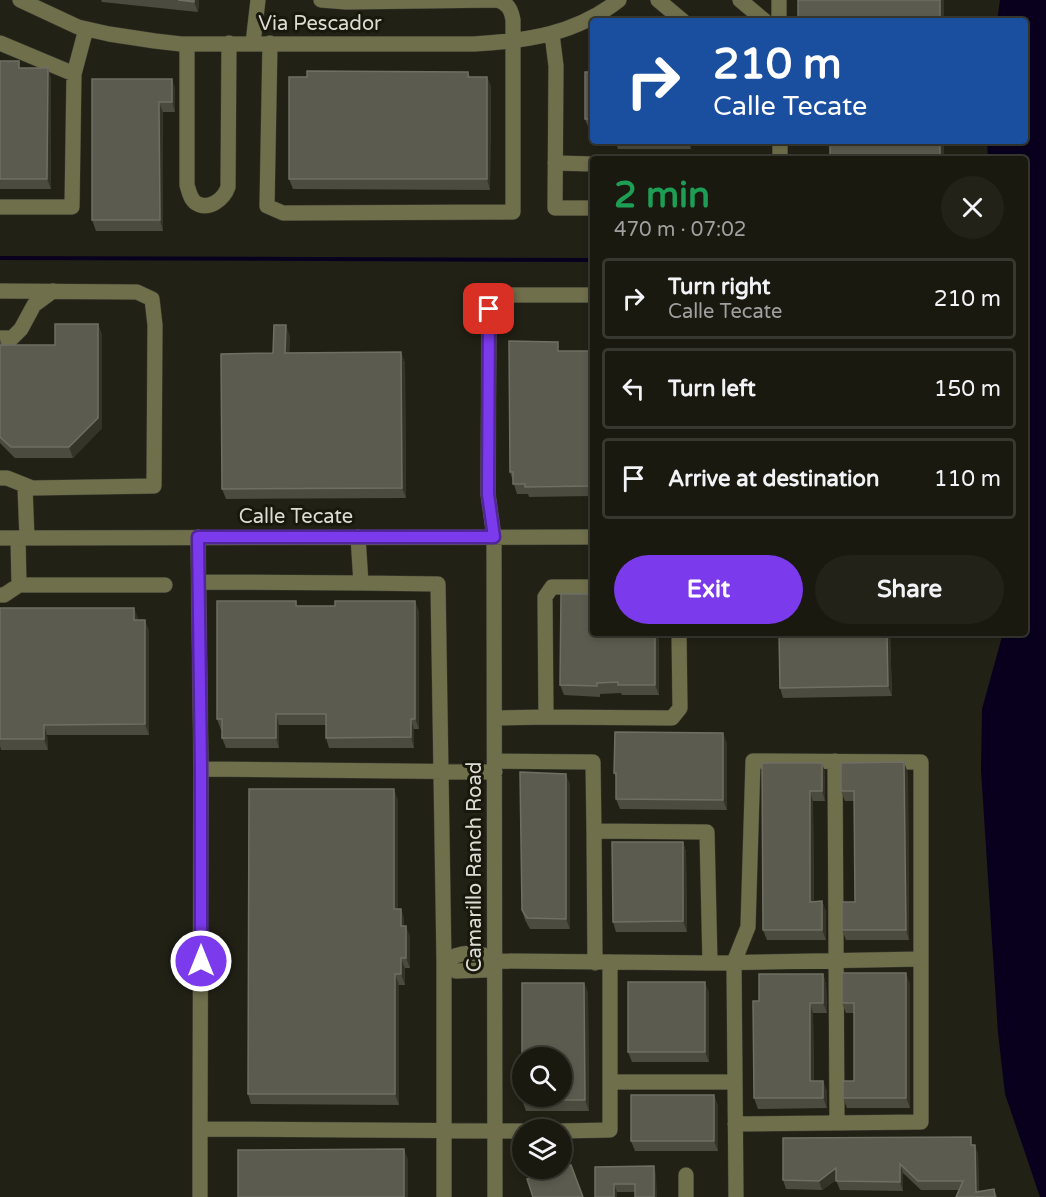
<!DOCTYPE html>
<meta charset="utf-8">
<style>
:root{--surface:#191910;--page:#222219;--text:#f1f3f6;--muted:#9fa09f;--line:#373830;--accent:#7c3aed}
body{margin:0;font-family:"Varela Round",sans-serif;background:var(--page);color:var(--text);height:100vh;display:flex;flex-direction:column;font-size:22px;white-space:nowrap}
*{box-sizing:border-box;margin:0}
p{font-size:20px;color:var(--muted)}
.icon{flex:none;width:33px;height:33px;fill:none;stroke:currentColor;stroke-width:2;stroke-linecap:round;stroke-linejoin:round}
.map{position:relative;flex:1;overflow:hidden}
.sheet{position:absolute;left:590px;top:156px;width:438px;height:480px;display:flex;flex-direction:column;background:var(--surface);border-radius:6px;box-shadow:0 3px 9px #0003,0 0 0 2px var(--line)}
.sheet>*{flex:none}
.top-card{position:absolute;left:590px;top:18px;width:438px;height:126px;border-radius:6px;box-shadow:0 3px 9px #0003,0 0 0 2px var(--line);background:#1a4fa0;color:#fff;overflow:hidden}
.tools{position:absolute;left:512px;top:1047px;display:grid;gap:12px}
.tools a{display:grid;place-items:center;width:60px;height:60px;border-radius:50%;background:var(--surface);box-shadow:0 3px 9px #0003,0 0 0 2px var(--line);font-size:30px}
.pin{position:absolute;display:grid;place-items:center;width:51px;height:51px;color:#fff;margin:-26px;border-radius:12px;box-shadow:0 3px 9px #0006}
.me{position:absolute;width:66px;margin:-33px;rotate:0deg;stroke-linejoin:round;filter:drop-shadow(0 0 4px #0008)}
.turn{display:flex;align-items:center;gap:21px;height:126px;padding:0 24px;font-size:27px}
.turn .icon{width:78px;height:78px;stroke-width:2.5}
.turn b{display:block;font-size:42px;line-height:51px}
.round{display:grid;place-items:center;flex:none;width:63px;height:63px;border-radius:32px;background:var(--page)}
.headline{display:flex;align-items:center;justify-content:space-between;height:102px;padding:0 24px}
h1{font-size:36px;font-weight:800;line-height:45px;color:#1e9e55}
.cta{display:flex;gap:12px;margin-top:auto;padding:12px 24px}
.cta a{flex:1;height:69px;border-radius:36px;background:var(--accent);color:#fff;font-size:24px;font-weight:800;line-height:69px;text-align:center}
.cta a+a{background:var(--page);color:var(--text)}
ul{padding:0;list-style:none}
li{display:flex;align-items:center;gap:18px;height:81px;margin:0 12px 9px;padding:0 12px;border:3px solid var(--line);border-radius:6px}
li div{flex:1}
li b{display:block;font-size:22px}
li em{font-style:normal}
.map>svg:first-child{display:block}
.water{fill:#09001e}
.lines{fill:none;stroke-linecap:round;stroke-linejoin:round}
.stream{stroke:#09001e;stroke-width:4}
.minor-casing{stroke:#3b3b31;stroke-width:16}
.minor{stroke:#6f6f4c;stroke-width:15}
.wall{fill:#4b4b3f}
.shaded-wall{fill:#343428}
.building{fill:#5b5b4f;stroke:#6f6f64;stroke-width:1.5;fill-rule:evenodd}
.route-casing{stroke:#51269a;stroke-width:15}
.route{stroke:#7c3aed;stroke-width:10}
.labels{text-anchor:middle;stroke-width:6;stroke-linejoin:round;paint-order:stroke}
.street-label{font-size:20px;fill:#dcdcd5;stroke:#18180d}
</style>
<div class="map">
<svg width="1046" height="1197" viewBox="0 0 1046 1197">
<rect width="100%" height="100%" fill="#212116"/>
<path class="water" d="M1000,0H1046V1197H1040L1005,1094L998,1033L981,770L982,709L1003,633H1024L1025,546L1029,515L1024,470V159H988L987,141H1024V21H997Z"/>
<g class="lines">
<path class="stream" d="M0,258L592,260"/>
<defs>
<path id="minor" d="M20,0L78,27L109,34L155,41L181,44H474C527,41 576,34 619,0
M321,0L346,2
M658,0L683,21
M740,0L765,21
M779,0V21
M552,34L556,66L555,208H592
M0,43L74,74L72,207H0
M253,43L258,0
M270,43L267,206L283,213L513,212V20C511,9 508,4 498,0L346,2V0
M187,44V185C189,191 190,199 196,203C209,211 224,199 228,187L229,43
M74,74L86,29
M780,141V159
M555,163L592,164
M0,291L137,292L152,299L155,325L154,486L32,488L7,478H0
M0,338H12L21,329L34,305L53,291
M25,487L27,538
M198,537L201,769L200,1129
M358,537L361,583L438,584L444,962V1197
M0,538L592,537
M199,582L361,583
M19,585H165
M592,587H552L545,597L546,717L672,718L680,708L679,633
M0,595H4L19,585L18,538
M495,718L546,717
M495,761L593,762L594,831
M835,761L837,1122
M201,769L495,772
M495,961L486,970L456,971L444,962C459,951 480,950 495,961L710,963L921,959V1122L735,1124
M595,963L594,831L707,832L710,963
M610,1082H735
M561,1131L610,1130V962
M200,1197V1129L522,1131
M495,1197L494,537L488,494L489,309L498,295H592
M686,1197V1175
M736,1197L734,962L748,927L753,761L921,762V959"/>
</defs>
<use href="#minor" class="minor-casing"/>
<use href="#minor" class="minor"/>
</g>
<path class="wall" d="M101,0H199L198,12L102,2Z
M0,61L21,68H48L51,79V189H0Z
M468,72L470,77H487L491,87L490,190L293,189L289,179Z
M592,72V129H589L585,119Z
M172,79L175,89V112H163V231H96L92,220Z
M615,141H691V149H618Z
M98,324L102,335V428L73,458H15L0,443V339L2,345H55Z
M290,336L289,353L401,352L405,363L406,498L226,499L222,489L273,353Z
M592,340V496L529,497L528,494H517L510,472L561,351H591Z
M296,601L297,606L419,611V729H414V748H329L326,738V725H279V748H226L222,738V730H221L217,719Z
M0,608L138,618V620L149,630V735H47L48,750H1L0,746Z
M659,633V695H622L621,693L600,694V697L564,695L560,685Z
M890,633L892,696L783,698L780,688Z
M727,743V810L620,809L616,799V777L614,773Z
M762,763H822L825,773V801H813L814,901H822L826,912V940H767L763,930Z
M908,773L909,940H846L842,930L855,902L854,801H845L841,791Z
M570,784V929H530L525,920L522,910Z
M398,800V909H401L404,919V926L410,936V968H405V985H399V1105L251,1104L248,1094Z
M683,842L686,852L687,932H616L613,922Z
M823,974L826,984L827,1013H813L814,1081L827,1091V1108L758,1109L754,1098L759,1001Z
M584,983L588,993L589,1111H526L522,1100Z
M910,984V1108H847L843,1098L854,1081V1013H846L842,1003Z
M709,992V1062H632L628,1052Z
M714,1095L718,1106V1151H635L631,1141Z
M974,1145L978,1154L979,1192L994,1189L997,1197H956L959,1190H921L903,1173V1191L840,1190L836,1180L822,1190L786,1189L783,1180Z
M595,1167L656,1174L635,1192H617V1197H595Z"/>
<path class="shaded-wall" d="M194,0H199L198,12L194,2Z
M940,0H944V21H940Z
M48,68L51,79V189L47,179Z
M487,77L491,87L490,190L487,179Z
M172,79L175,89V112L172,102Z
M159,102L163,112V231L160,220Z
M688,141H691V149Z
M940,141H944V159H940Z
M98,324L102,335V428L73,458L69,447Z
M286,325L290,336L289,363L285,353Z
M401,352L405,363L406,498L402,488Z
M415,601L419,611V729L415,719Z
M134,608L138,618V630L134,620Z
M145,620L149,630V735L145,724Z
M655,633H659V695L655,685Z
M887,633H890L892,696L888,686Z
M276,714L279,725V748L276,738Z
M411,719L414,729V748L411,737Z
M44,725L47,735L48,750L44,739Z
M723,733L727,743V810L723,800Z
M904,762L908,773L909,940L906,930Z
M822,763L825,773V801L822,791Z
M566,774L570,784V929L566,919Z
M394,789L398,800V919L394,909Z
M810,791L813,801L814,912L810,902Z
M683,842L686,852L687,932L683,921Z
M822,901L826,912V940L822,930Z
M401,909L404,919V936L401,926Z
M406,926L410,936V968L406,958Z
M401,958L405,968V985L401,974Z
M906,973L910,984V1108L906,1098Z
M395,974L399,985V1105L395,1094Z
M823,974L826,984L827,1013L823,1003Z
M705,982L709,992V1062L705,1052Z
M584,983L588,993L589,1111L585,1100Z
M810,1003L813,1013L814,1092L810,1081Z
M823,1081L827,1091V1108L823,1098Z
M714,1095L718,1106V1151L714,1141Z
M975,1145L978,1154L979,1197L976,1192Z
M404,1149L408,1159V1197H404Z
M900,1164L903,1173V1191L900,1182Z
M654,1166L656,1174L657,1197H654Z
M836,1168L840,1177L822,1190L819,1181Z
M614,1184L617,1192V1197H614Z"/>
<path class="building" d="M178,0H194V2Z
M798,0H940V21H798Z
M0,61H19V68H48L47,179H0Z
M307,71L468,72V77H487V179H289V77H307Z
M585,72H592V119H585Z
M92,79H172V102H159L160,220H92Z
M830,141H940V159H830Z
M55,324H98V418L69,447H11L0,437V345H55Z
M274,325H286L285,353L401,352L402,488L222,489L221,354L273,353Z
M592,340V486L525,487V484H513V472H510L509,341L558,342V351H591Z
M561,594H592V633H655V685H618V682L597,683V686L560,685Z
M217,601H296V606H335V601H415V719H411V737L326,738V714H276V738H222V719H217Z
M0,608H134V620H145V724L44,725V739H0Z
M779,633H887L888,686L780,688Z
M615,732L723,733V800L616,799V773H614Z
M904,762L906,930H842V902H855L854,791H841V763Z
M762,763H822V791H810V902L822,901V930H763Z
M520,772L566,774V919L527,918L522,910Z
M249,789H394V909H401V926H406V958H401V974H395V1094H248Z
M612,842H683V921L613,922Z
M842,973H906V1098H843V1081H854V1003H842Z
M759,974H823V1003H810V1081H823V1098H754L753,1001H759Z
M628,982H705V1052H628Z
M522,983H584L585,1100H522ZM522,1058H561V1096H522Z
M631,1095H714V1141H631Z
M971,1137V1145H975L976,1192L994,1189L995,1197H956L963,1181H918L900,1164V1182L836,1181V1168L819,1181L783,1180V1138Z
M404,1149V1197H238V1150Z
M571,1165L583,1197H533L527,1179Z
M654,1166V1197H635V1184H614V1197H595V1167Z"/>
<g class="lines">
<defs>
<path id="route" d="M201,961V769L198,537H494L488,494L489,309"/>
</defs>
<use href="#route" class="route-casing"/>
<use href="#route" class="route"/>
</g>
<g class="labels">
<g class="street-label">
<text x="320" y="30">Via Pescador</text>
<text x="296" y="523">Calle Tecate</text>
<text transform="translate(474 867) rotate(-90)" y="7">Camarillo Ranch Road</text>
</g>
</g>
</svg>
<div class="tools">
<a><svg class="icon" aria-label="search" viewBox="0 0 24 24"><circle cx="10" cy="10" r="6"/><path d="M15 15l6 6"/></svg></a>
<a><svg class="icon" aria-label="layers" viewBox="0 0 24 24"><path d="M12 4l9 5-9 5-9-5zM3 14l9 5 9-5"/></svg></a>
</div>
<div class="pin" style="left:489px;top:309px;background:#d93025"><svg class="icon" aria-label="arrive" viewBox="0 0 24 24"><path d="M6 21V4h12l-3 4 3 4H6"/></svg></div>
<svg class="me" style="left:201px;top:961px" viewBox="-20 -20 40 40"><circle r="17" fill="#7c3aed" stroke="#fff" stroke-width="3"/><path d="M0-11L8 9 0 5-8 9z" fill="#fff"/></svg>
<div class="top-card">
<div class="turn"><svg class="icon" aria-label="right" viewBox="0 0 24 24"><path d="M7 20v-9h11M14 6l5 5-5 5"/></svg><div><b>210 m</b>Calle Tecate</div></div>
</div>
<section class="sheet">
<div class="headline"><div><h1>2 min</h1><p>470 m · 07:02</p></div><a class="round"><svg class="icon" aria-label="close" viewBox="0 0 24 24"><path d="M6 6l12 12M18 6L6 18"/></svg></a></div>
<ul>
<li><svg class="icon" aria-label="right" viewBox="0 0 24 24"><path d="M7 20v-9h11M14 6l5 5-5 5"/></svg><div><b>Turn right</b><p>Calle Tecate</p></div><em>210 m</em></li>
<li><svg class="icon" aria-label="left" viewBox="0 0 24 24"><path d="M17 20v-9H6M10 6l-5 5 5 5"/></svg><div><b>Turn left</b></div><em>150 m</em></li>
<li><svg class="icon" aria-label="arrive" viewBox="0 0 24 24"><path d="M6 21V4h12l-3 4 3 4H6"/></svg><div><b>Arrive at destination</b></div><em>110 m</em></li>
</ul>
<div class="cta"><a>Exit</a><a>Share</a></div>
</section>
</div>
